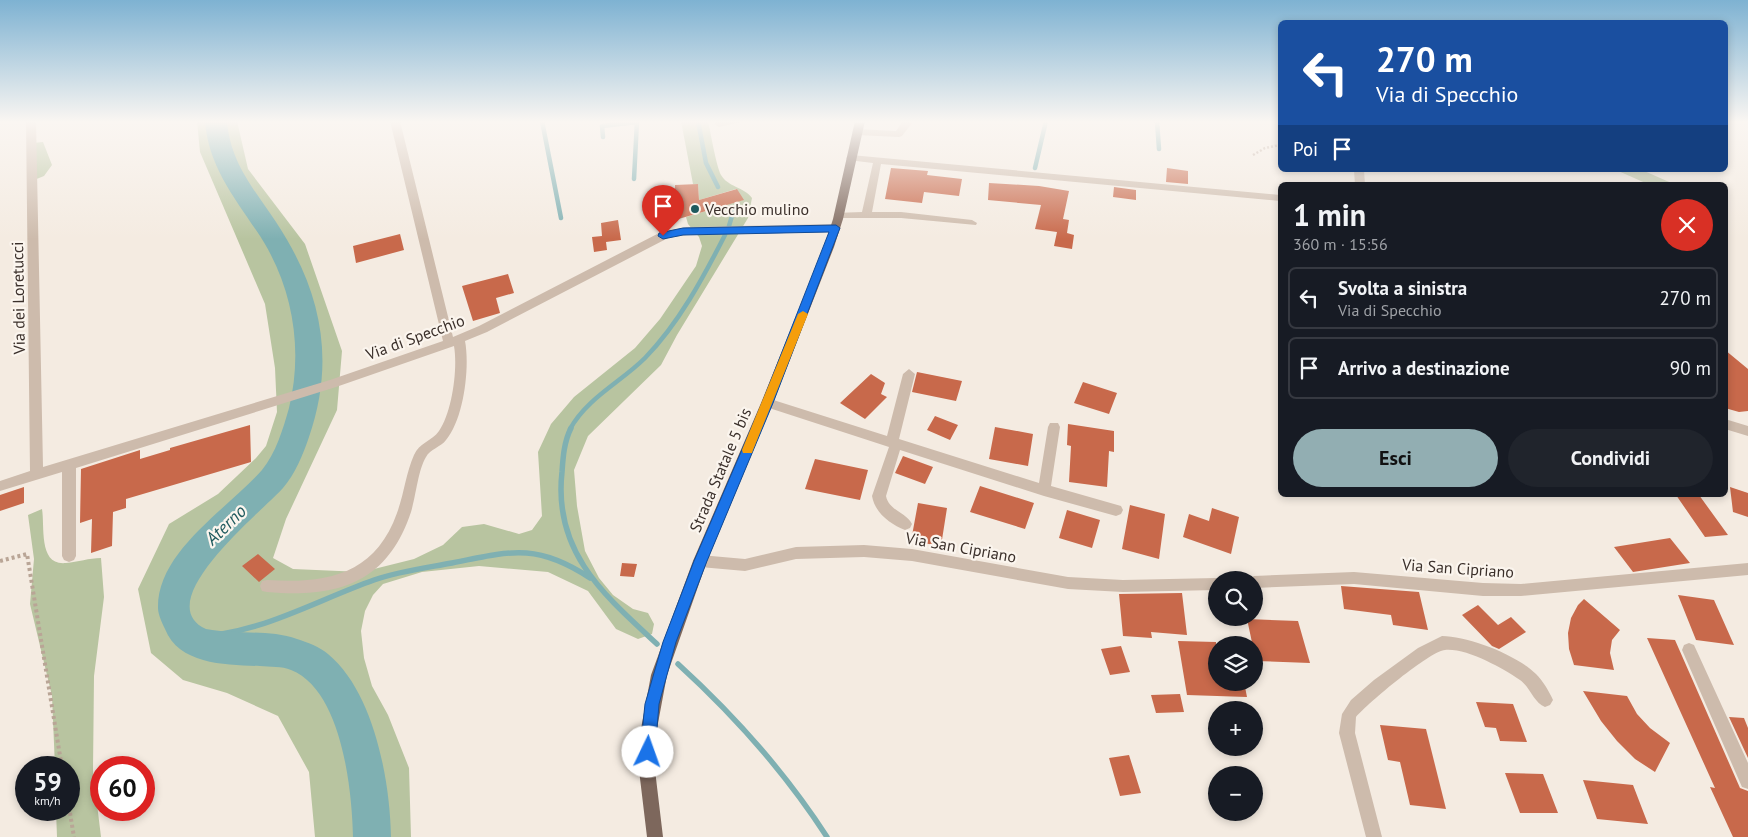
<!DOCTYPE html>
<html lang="it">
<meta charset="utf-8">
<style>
:root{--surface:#171b24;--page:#20242c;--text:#f1f3f6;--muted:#9ea1a6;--line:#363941;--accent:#92aeb2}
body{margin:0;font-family:"PT Sans",sans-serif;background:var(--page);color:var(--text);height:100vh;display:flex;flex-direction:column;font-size:19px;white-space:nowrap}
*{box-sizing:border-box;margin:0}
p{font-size:16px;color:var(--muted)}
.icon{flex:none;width:28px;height:28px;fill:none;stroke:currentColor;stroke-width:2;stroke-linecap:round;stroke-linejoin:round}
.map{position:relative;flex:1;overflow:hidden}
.sheet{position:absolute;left:1278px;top:182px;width:450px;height:315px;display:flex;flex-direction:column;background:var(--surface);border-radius:8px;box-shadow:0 2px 8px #0003}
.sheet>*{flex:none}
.hud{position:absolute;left:1278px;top:20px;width:450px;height:152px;border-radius:8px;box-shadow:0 2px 8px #0003;background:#1a4fa0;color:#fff;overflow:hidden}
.controls{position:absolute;left:1208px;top:571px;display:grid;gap:10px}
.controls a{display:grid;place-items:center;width:55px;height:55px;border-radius:50%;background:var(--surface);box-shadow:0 2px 8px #0003;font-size:25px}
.speed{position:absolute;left:15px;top:756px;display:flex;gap:10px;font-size:25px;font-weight:700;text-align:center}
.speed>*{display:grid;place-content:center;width:65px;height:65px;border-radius:50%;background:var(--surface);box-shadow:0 2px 8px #0003;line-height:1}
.speed small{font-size:12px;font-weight:400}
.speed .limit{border:8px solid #d22;background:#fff;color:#111}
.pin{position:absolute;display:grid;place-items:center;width:42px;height:42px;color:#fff;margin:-51px -21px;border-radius:50% 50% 50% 0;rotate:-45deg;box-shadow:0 0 5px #0007}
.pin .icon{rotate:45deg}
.me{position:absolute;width:55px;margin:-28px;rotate:3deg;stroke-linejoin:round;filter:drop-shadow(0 0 4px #0008)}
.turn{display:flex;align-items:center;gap:18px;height:105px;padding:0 15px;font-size:22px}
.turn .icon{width:65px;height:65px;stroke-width:2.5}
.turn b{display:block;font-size:35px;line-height:42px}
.then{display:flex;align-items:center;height:48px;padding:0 15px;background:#0003;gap:10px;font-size:19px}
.round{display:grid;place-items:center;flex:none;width:52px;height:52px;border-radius:26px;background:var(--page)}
.head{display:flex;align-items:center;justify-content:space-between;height:85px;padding:0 15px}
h1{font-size:30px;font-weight:600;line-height:38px}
.button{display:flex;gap:10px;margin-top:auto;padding:10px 15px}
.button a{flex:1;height:58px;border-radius:30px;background:var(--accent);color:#111;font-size:20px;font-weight:600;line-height:58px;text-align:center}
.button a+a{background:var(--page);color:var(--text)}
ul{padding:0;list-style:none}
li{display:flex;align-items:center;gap:15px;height:62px;margin:0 10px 8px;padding:0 5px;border:2px solid var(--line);border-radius:8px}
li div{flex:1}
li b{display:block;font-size:19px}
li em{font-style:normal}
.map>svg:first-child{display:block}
.green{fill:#b8c4a0}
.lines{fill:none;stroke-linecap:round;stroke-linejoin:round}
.stream-far1{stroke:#7fb0b2;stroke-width:4.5}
.stream{stroke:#7fb0b2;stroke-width:5.5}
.river{fill:#7fb0b2;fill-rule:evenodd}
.building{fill:#c8694b}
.path-far1{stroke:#b9a596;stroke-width:2.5;stroke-dasharray:2 2;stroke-linecap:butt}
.path{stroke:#b9a596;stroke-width:4;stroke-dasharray:3 3;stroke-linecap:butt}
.minor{fill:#cdbbac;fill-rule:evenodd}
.major{fill:#7d675c;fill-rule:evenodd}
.route{fill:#1a73e8;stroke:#114b97}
.slow{fill:#f59e0b}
.poi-dot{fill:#1f5a5e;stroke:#fbf5ee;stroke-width:2}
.labels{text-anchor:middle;stroke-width:4.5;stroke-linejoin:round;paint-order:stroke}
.poi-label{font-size:16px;fill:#3b302b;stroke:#fbf5ee;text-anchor:start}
.street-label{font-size:16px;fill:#3b302b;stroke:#fbf5ee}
.water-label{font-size:18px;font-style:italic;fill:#1f5a5e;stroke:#fbf5ee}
</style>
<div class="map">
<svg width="1748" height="837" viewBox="0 0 1748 837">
<rect width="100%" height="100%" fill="#f4ebe1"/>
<path class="green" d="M197,121H237L248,169L305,244L342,351L337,410L286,519L273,558L293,569L362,572L414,559L443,545L462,527L484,524L519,534L532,530L542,516L538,452L551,424L574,397L635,348L660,319L696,266L702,246L699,237L688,224L686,217L743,200L736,189L699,200L698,184H693L681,121H708C711,134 716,165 721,175C728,187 744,187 752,198L748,218L677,335L661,365L588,436L574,470L577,506L585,551L599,578L613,595L633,609L648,613L654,624L652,634L638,639L616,629L588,591L548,572L479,566L422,572L383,584L373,595L365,611L361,631L364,658L372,686L388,715L409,768L411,837H315L309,772L278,716L227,693L183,680L151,653L138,589L169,524L218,494L256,458L266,446L277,412L275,368L265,304L200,152Z
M43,142L52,165L44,176L34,180L33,143Z
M1616,170H1642L1676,185H1650Z
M42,509C45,527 38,566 66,563C78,562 89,558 101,558L104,597L94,676L93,771L101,837H57L56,810H69V768L55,767L52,696L30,604L34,559L28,515Z"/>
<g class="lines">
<path class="stream-far1" d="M542,121L561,218
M698,121L706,163L718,187
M1157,121L1159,149
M603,137L602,126L637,122
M1035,168L1046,121
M634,179L637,121
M729,226L734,209
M570,429C587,398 621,382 645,358C679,323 703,278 725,235"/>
<path class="stream" d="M571,428C564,442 563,457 562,472C553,552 604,595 657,644
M190,637C257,636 312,602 374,580C400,571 425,568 452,563C511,551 537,543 590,578
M678,664C735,716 785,772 827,837"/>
<path class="river" d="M205,121H227C230,162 254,189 276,222C321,290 336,359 309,437C303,455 295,474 283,488C265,509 147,602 206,629C236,635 269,629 297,639C307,642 320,647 328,654C374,692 390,780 391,837H353C352,790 342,690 291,670C282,666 270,667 260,666C227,665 179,665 165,629C162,623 158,614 158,608C157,551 229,508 262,470C276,453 283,429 289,408C304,347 292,282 256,230C233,196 208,164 205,121Z"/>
</g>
<path class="building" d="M891,168L928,171L927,175L962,179L959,196L924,192L922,203L885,199Z
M1167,168L1188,171V184L1166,182Z
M989,183L1039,186L1069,191L1063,219L1069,220L1067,233L1074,235L1072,249L1054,246L1057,232L1035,229L1041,205L988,200Z
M698,184L699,200L737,189L744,200L675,220V185Z
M1114,187L1136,190V200L1113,197Z
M618,220L621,240L606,242L607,250L594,252L592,237L602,236L601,223Z
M400,234L404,250L356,263L353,246Z
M508,274L514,293L496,298L500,313L473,321L462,286Z
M1725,350L1748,369V411L1739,412L1725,408Z
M917,372L962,381L956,401L912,392Z
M871,374L885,383L881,394L887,397L865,419L840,403Z
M1083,382L1117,393L1109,414L1074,403Z
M935,416L958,425L950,440L927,430Z
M1068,424L1114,431V452L1109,451L1107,487L1069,482L1071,446L1067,445Z
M250,425L251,462L126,499V508L113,512L112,546L91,553L92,519L80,523L81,469L140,450V459L170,450V448Z
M995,427L1033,434L1028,466L989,459Z
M903,456L933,467L925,484L895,473Z
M815,459L868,470L860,500L805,489Z
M980,486L1034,503L1025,529L970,512Z
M24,487V503L0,511V495Z
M1730,487L1748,493V517L1733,512Z
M1676,495H1699L1728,535L1705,537Z
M918,503L947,508L941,546L911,541Z
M1130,505L1165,514L1159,559L1122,549Z
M1212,508L1239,517L1231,554L1183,537L1189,514L1209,521Z
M1067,510L1100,520L1092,548L1059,538Z
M1670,538L1690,563L1633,572L1614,547Z
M258,554L275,569L259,582L242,566Z
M622,563L637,564L634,577L620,576Z
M1341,586L1419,592L1428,630L1393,625L1391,615L1344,609Z
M1182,593L1187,635L1151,632L1152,638L1123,636L1119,594Z
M1678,595L1714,600L1734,645L1696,640Z
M1584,599L1620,630L1612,640L1610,653L1614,670L1574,665L1569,649L1568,633L1571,618L1578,605Z
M1478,605L1498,625L1511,617L1526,632L1499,649L1492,646L1462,615Z
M1247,619L1298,621L1310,663L1256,661Z
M1647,638L1675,640L1740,788L1748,791V837H1733L1710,787L1715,788Z
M1178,641L1216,642V682H1244L1247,697L1187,695Z
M1121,646L1130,672L1110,675L1101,649Z
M1583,691L1627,696L1637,714L1650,728L1670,743L1655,772L1635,759L1617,741L1601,721Z
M1180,694L1184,712L1156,713L1151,695Z
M1476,702L1513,704L1527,742L1500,741L1496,728L1485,727Z
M1729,717L1744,718L1748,728V758Z
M1380,725L1426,729L1446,809L1410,805L1400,762L1388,760Z
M1129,755L1141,793L1120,796L1109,758Z
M1505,773L1543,774L1558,813H1520Z
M1583,780L1633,785L1648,824L1597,819Z"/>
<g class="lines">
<path class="path-far1" d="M1253,155L1265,148L1280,145"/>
<path class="path" d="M0,561L27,554L62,768
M69,807L74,837"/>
<path class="minor" d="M26,121H36L43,467L330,380L443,341L390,121H400L453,337L479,326L661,232L687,227L836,224L841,228L836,232L687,235L668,238L487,332L465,341C470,367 464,419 446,440C441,447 430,449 426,457C418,470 416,496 411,512C387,584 337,598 267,592L262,591L260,586L262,581L267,580C326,584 375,575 397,513C404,494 406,473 414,455C419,443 432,441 439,431C452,412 458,369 454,346L336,387L76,468V556L74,560L69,562L64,560L62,556V472L0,491V481L30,471Z
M745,121L719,127L714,124L718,121Z
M903,121L912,123L902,136L899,137L857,135L852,132L857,129L896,131Z
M851,155L1280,195V201L881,164L872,212H901L972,220L977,223L976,225L901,218H839L834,215L835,213L862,212L873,163L848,160L846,158Z
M1354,170H1364L1365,185H1355Z
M909,369L915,374L899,439L1039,483L1048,427L1050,423H1058L1060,427L1051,486L1121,506L1123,510L1121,514L1116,516L1044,496L900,450L886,496C889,511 906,512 912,524L910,528L905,530C890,524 875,513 872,496L889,447L763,406L761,403L763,400L767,398L887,436L903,374Z
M1725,419L1748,426V436L1725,429Z
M864,545L912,549L1068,577L1123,580L1216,578L1221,580H1216V590L1123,592L1068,589L912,561L864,557L796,559L745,571L700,567L695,565L693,561L695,557L700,555L745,559L796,547Z
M1748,563V575L1521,596H1483L1354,584L1254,588V580H1248L1254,576L1354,572L1483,583L1521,584Z
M1442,636C1468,636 1517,655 1536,674C1543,681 1549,691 1553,700L1550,705L1545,707C1534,703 1530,687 1520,680C1502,668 1467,648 1445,650C1430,651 1368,703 1356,717L1355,733L1382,837H1366L1339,733L1342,714L1351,700L1374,680L1418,648Z
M1689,643L1694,645L1748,763V789L1742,787L1682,650L1684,645Z"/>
<path class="major" d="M855,121H865L843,219L834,247L773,403L707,561L667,675L656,734L655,770L663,837H647L639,770L640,734L651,675L693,561L761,403L824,247L833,219Z"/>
</g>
<linearGradient id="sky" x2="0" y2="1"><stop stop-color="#7eb2d2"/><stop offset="0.51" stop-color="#faf6f2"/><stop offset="1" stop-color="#faf6f2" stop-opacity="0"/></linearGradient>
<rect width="1748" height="239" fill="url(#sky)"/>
<path class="route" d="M836,225L840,228L773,403L707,561L676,642L659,704L655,752L653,757L648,759L642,757L640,752L645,704L663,642L694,561L762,403L829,232L683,235L663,239L658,236L659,233L683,228Z"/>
<path class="slow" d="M803,311L808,314L753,450L752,453H743L742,450L798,314Z"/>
<circle class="poi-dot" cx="695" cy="209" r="5"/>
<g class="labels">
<g class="poi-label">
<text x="705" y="215">Vecchio mulino</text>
</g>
<g class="street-label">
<text transform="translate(18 298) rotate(-91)" y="6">Via dei Loretucci</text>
<text transform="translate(415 337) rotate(-20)" y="6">Via di Specchio</text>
<text transform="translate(720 470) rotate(-67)" y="6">Strada Statale 5 bis</text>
<text transform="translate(961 547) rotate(10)" y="6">Via San Cipriano</text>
<text transform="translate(1458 568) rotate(4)" y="6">Via San Cipriano</text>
</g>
<g class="water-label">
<text transform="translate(226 525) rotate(-44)" y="6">Aterno</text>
</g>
</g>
</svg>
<div class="controls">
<a><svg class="icon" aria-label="search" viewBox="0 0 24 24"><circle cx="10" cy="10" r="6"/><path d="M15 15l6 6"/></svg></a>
<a><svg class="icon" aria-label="layers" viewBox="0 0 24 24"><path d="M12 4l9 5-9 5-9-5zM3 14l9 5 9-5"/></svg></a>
<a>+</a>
<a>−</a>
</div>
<div class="speed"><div>59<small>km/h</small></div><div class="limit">60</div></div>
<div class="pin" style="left:663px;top:236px;background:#d93025"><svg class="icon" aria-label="arrive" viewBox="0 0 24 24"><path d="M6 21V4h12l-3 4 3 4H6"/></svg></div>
<svg class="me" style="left:648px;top:752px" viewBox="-20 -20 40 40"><circle r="19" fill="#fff"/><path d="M0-13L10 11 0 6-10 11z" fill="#1a73e8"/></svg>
<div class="hud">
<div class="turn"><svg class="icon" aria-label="left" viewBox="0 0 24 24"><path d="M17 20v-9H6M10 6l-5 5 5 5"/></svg><div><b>270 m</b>Via di Specchio</div></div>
<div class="then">Poi<svg class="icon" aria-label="arrive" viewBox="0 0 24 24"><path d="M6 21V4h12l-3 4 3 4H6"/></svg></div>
</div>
<section class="sheet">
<div class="head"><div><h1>1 min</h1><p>360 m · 15:56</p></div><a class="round" style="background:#d93025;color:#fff"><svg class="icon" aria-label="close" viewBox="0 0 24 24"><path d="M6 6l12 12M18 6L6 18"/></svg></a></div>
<ul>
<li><svg class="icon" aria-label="left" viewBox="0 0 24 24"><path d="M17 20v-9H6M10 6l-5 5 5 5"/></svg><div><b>Svolta a sinistra</b><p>Via di Specchio</p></div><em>270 m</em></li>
<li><svg class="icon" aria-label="arrive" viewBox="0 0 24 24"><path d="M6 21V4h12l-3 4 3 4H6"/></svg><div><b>Arrivo a destinazione</b></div><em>90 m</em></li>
</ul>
<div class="button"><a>Esci</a><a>Condividi</a></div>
</section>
</div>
